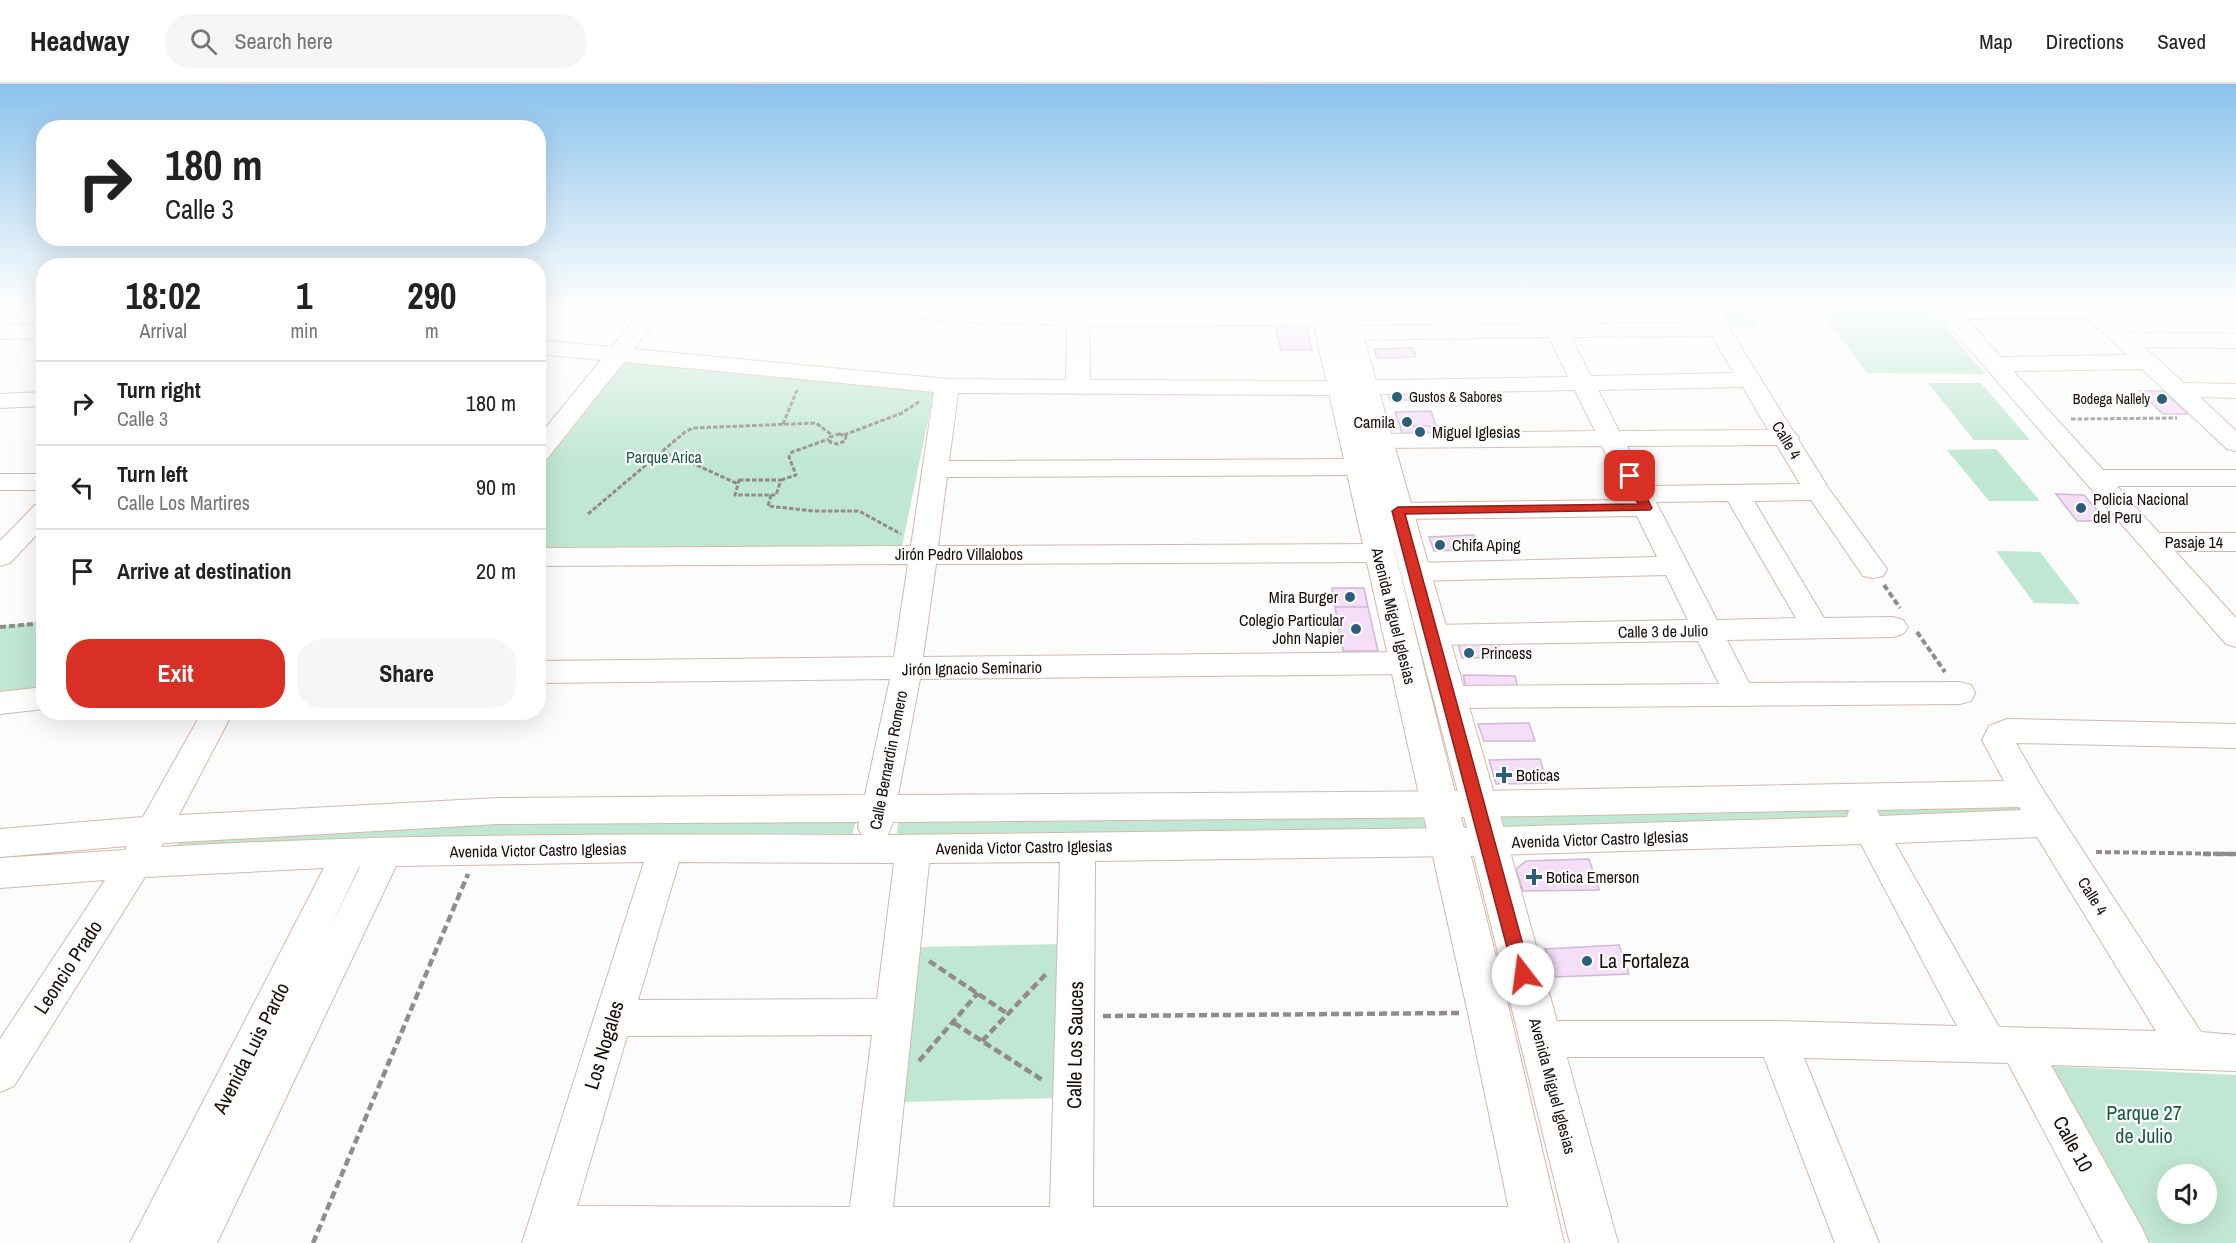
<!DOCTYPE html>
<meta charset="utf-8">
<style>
:root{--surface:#fff;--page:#f6f6f6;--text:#222;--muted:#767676;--line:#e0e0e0;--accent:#d93025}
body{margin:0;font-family:"Archivo Narrow",sans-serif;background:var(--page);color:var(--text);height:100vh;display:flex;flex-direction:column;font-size:22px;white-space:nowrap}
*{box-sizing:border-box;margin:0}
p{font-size:20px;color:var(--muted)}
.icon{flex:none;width:33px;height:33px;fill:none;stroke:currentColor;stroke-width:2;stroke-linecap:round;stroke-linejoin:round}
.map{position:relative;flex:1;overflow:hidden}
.side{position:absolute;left:36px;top:174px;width:510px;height:462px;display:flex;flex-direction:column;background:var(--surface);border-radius:24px;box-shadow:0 6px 24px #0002}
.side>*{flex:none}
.guide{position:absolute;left:36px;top:36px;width:510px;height:126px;border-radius:24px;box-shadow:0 6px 24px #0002;background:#fff;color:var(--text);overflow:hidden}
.controls{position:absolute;left:2157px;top:1080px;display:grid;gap:12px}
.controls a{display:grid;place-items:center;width:60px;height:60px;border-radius:50%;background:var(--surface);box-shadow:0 6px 24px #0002;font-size:30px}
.pin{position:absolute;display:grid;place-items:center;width:51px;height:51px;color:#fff;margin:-26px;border-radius:12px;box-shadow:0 3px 9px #0006}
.me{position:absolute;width:66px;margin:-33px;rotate:345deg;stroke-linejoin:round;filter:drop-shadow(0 0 4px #0008)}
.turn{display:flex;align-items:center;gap:21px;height:126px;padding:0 30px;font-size:27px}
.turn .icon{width:78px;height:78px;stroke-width:2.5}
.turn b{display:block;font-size:42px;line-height:51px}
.eta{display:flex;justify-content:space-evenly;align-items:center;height:102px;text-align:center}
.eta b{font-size:36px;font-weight:700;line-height:42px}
.primary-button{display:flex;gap:12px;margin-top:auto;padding:12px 30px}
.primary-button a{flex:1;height:69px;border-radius:24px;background:var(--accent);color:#fff;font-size:24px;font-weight:700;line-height:69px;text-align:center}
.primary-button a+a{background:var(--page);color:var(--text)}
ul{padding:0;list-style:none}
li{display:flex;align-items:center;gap:18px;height:84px;padding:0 30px;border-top:2px solid var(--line)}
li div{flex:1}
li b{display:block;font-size:22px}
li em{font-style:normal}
header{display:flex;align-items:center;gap:36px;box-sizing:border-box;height:84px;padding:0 30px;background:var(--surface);border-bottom:2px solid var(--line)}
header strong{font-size:28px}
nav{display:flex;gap:33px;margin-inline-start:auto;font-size:21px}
.search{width:420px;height:54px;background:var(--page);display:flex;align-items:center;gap:15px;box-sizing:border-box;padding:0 21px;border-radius:24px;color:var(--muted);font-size:22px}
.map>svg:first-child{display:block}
.green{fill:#c0e7d3;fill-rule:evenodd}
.building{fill:#f4def8;stroke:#cfb9d3;stroke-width:1.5}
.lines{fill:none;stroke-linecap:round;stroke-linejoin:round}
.minor-casing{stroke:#d7b8a7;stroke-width:2}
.major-casing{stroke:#d7b8a7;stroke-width:2}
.path-far2{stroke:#918c89;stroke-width:3;stroke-dasharray:4.5 2;stroke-linecap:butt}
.path-far1{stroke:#918c89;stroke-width:4;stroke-dasharray:6 3;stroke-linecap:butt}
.path{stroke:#918c89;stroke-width:4.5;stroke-dasharray:8 4;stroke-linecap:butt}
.minor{fill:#fff;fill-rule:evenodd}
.major{fill:#fff;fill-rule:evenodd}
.route{fill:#d93025;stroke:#8d1f18;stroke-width:1.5}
.poi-dot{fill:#2b5e7b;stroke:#fbfcfb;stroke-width:2}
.labels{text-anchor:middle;stroke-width:4.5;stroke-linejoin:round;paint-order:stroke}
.far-poi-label{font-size:14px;fill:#180e08;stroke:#fbfcfb;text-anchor:start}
.poi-label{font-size:16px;fill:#180e08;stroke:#fbfcfb;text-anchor:start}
.street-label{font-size:16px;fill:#180e08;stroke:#fbfcfb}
.park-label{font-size:16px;fill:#175c42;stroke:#fbfcfb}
.near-poi-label{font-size:20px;fill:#180e08;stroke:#fbfcfb;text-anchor:start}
.near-street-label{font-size:20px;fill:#180e08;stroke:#fbfcfb}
.near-park-label{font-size:20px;fill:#175c42;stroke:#fbfcfb}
</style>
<header>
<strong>Headway</strong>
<div class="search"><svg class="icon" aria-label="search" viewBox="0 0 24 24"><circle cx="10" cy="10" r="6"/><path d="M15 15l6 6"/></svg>Search here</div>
<nav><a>Map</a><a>Directions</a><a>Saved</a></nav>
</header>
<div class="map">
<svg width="2236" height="1159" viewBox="0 0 2236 1159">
<rect width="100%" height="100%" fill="#fbfcfb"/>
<path class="green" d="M1705,220H1742L1758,243H1720Z
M1816,220H1926L1985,290L1867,289Z
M624,278L934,308L902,462L539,464L538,387Z
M1928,299H1981L2030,356H1974Z
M1996,365L2040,417H1989L1947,366Z
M1996,467L2040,468L2080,520L2034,519Z
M43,538V609L0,614V542Z
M2015,717L2026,734L1496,747L1490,729Z
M1423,728L1428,749L896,754L899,734Z
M857,732L852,752L491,751L173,768L184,749L505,735Z
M1062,860L1060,1014L900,1018L916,863Z
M2047,982L2236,991V1159H2150ZM2168,1090H2206V1130H2168Z"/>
<path class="building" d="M1306,241L1312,266H1281L1275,242Z
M1413,264L1416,273L1377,274L1374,265Z
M1387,306H1422L1426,316H1390Z
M2139,307H2163L2188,330H2163Z
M1431,327L1436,342H1400L1395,328Z
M1400,342H1436L1441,353L1403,354Z
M2056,410L2084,411L2106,437H2077Z
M1474,451L1480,465L1434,467L1429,453Z
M1332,504H1364L1368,523H1335Z
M1335,523H1368L1378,567H1343Z
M1457,557H1497L1502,573L1462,574Z
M1463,591L1515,592L1519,608L1467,607Z
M1529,639L1535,657H1484L1478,640Z
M1540,675L1547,699L1496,700L1489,676Z
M1589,775L1599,806L1523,807L1516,785L1526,777Z
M1619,861L1629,890L1555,893L1545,865Z"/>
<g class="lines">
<defs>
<path id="minor" d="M647,220H669L634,265L947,295L1066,296L1067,241L957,238L834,226L826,225L823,220C905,220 986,225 1067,228V220H1089V228L1324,227L1332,229L1335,234L1332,239L1324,241L1089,242L1090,296L1340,297L1568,293L1549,253L1349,256L1341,254L1338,249L1341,244L1349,242L1542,240L1532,220H1554L1564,240L1706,239L1700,220H1722L1730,245L1793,347L1799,353L1798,355L1829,405L1887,485L1883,492L1873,494L1863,492L1811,416L1754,417L1824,534L1893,533L1903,536L1908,543L1903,550L1893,553L1727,556L1749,599L1960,598L1971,601L1975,609L1971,617L1960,620L1450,624L1439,621L1435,613L1439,605L1450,602L1719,600L1698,557L1432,561L1422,558L1417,551L1422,544L1432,541L1688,536L1666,491L1415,497L1405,495L1401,488L1405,481L1415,479L1657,473L1637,432L1398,435L1389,433L1385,427L1389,421L1398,419L1629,416L1602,362L1379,364L1370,362L1367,357L1370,352L1379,350L1595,347L1575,306L1340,311L958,309L949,377L1358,375L1367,378L1371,383L1367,388L1358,391L947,393L938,462L1379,460L1389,463L1393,469L1389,475L1379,478L936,480L923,573L1405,568L1416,571L1420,579L1416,587L1405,590L920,595L898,711L1479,707L2004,697L1982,656L1989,642L2007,635L2236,640V664L2016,659L2040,701L2201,948L2236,951V987L2051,981L2142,1144L2149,1159H2103L2008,979L1804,974L1879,1159H1835L1764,973H1540L1526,968L1521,955L1526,942L1540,937H1777L1957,942L1861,760L1461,772L1095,777L1093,1123H1537L1552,1130L1559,1145L1553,1159H522L644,778L396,782L217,1159H130L324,784L145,793L14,1002L0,1008V955L105,796L0,804V774L125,766L127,762L0,773V745L143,733L202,628H233L179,731L498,714L865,711L890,595L538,599V577L894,573L908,480L538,482V464L911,462L934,308L624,278L547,375L538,377V353L601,276L538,270V256L612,263ZM1712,252L1734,289L1591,292L1571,253ZM1743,303L1768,346L1619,347L1598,306ZM1777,361L1800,400L1648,402L1627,362ZM1728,417L1796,534L1717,536L1656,418ZM2019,723L2021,726L1880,732L1877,726ZM1849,726L1847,733L1461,744L888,751L893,738L1479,733ZM859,738L858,744L862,751C628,750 395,749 161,763L164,759L498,740ZM2037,753L2156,947L1999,943L1895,759ZM679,778L894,779L877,915L638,916ZM1060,778L1050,1123H893L929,779ZM359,783H360L329,846ZM872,951L850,1123L577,1122L627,952Z
M1930,220H1953L1955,222L2098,220L2130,249L2236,250V264L2144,263L2184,299L2236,300V314L2200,313L2236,347V367L2227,365L2142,285L2013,287L2103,386H2236V402H2117L2159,449H2236V467H2175L2236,534V563L2226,560ZM2087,234L2127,271L2001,273L1967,235Z
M44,240V254L0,255V241Z
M44,308V322L0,324V310Z
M0,390H44V406H0Z
M44,419V443L10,479L0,482V457L35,421Z
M44,603V625L0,630V608Z"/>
<path id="major" d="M1330,220H1354L1497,720L1618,1159H1570L1461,720L1390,448L1510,929L1564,1159H1516L1468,929L1314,242L1317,237L1326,235L1335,237Z"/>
</defs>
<use href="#minor" class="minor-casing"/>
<use href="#major" class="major-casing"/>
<path class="path-far2" d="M2071,335L2177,334
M783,340L797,306
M839,350L846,352L845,357L837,360L830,358V353Z
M844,351L902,329L920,317
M660,369L681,374L738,400
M739,396H781L776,411H735Z
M781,396L796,391L789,373L792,368L829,355
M771,411L768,422L813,427H859L901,450
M588,430L685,348L693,344L816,339L832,351"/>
<path class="path-far1" d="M1884,501L1900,524
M0,543L44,539
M1917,548L1945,588
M2096,768L2236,770"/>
<path class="path" d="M2203,770H2236
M929,877L1008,930
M1103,932L1459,929
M954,939L1044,997
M982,957L1046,890
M919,977L978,909
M313,1159L468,790"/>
<use href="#minor" class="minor"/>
<use href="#major" class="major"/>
</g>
<linearGradient id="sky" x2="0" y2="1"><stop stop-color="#8bc2ed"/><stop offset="0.58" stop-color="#fdfefd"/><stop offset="1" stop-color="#fdfefd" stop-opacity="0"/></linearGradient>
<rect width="2236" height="382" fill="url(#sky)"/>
<path class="route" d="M1630,388L1636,392L1652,424L1650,426L1405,430L1531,890L1529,895L1523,897L1517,895L1514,890L1392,427L1398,423L1638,420L1624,392Z"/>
<g class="poi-dot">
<circle cx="1397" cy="313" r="6"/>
<circle cx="2162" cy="315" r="6"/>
<circle cx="1407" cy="338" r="6"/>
<circle cx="1420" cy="348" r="6"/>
<circle cx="2081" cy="424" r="6"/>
<circle cx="1440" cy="461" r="6"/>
<circle cx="1350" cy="513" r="6"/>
<circle cx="1356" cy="545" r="6"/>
<circle cx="1469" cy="569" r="6"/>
<path d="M1501 682h6v6h6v6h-6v6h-6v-6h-6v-6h6z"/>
<path d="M1531 784h6v6h6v6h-6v6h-6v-6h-6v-6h6z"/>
<circle cx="1587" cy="877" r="6"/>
</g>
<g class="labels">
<g class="far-poi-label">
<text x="1409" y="318">Gustos &amp; Sabores</text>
<text x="2150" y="320" text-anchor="end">Bodega Nallely</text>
</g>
<g class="poi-label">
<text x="1395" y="344" text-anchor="end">Camila</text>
<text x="1432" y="354">Miguel Iglesias</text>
<text x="2093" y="421">Policia Nacional<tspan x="2093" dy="18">del Peru</tspan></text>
<text x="1452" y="467">Chifa Aping</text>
<text x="1338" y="519" text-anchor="end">Mira Burger</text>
<text x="1344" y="542" text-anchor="end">Colegio Particular<tspan x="1344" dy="18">John Napier</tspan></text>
<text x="1481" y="575">Princess</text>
<text x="1516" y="697">Boticas</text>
<text x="1546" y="799">Botica Emerson</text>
</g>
<g class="street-label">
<text transform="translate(1787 356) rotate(59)" y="6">Calle 4</text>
<text x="2194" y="464">Pasaje 14</text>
<text x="959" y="476">Jirón Pedro Villalobos</text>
<text transform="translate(1394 532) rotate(76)" y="6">Avenida Miguel Iglesias</text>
<text transform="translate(1663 547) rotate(-1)" y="6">Calle 3 de Julio</text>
<text transform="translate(972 584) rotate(-1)" y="6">Jirón Ignacio Seminario</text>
<text transform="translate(888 676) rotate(-79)" y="6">Calle Bernardin Romero</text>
<text transform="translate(1600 755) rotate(-2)" y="6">Avenida Victor Castro Iglesias</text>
<text transform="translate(1024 763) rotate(-1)" y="6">Avenida Victor Castro Iglesias</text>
<text transform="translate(538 766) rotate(-1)" y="6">Avenida Victor Castro Iglesias</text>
<text transform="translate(2093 812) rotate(58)" y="6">Calle 4</text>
<text transform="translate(1553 1002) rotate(75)" y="6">Avenida Miguel Iglesias</text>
</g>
<g class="park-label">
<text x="664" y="379">Parque Arica</text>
</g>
<g class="near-poi-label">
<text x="1599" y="884">La Fortaleza</text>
</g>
<g class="near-street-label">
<text transform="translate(68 883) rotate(-57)" y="7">Leoncio Prado</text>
<text transform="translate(604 961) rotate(-73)" y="7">Los Nogales</text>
<text transform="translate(1075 961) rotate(-89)" y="7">Calle Los Sauces</text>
<text transform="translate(251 964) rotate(-63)" y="7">Avenida Luis Pardo</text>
<text transform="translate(2073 1060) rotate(61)" y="7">Calle 10</text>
</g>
<g class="near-park-label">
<text x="2144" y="1036">Parque 27<tspan x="2144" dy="23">de Julio</tspan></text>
</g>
</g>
</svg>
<div class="controls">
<a><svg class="icon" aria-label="sound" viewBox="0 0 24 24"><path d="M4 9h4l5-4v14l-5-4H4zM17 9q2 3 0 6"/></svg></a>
</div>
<div class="pin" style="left:1630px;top:392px;background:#d93025"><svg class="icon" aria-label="arrive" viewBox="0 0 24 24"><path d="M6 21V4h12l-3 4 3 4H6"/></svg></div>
<svg class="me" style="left:1523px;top:890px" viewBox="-20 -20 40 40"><circle r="19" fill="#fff"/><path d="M0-13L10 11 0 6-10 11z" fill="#d93025"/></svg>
<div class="guide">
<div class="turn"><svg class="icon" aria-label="right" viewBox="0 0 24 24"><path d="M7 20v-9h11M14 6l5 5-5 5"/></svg><div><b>180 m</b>Calle 3</div></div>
</div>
<section class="side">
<div class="eta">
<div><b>18:02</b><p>Arrival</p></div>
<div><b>1</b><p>min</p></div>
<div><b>290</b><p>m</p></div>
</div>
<ul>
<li><svg class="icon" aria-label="right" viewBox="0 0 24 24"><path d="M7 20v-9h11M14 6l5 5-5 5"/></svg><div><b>Turn right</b><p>Calle 3</p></div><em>180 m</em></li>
<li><svg class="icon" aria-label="left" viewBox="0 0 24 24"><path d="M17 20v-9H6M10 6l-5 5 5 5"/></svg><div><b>Turn left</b><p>Calle Los Martires</p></div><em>90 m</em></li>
<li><svg class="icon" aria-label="arrive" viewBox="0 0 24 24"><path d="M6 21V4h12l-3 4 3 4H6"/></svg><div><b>Arrive at destination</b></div><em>20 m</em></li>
</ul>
<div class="primary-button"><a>Exit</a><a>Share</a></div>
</section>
</div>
